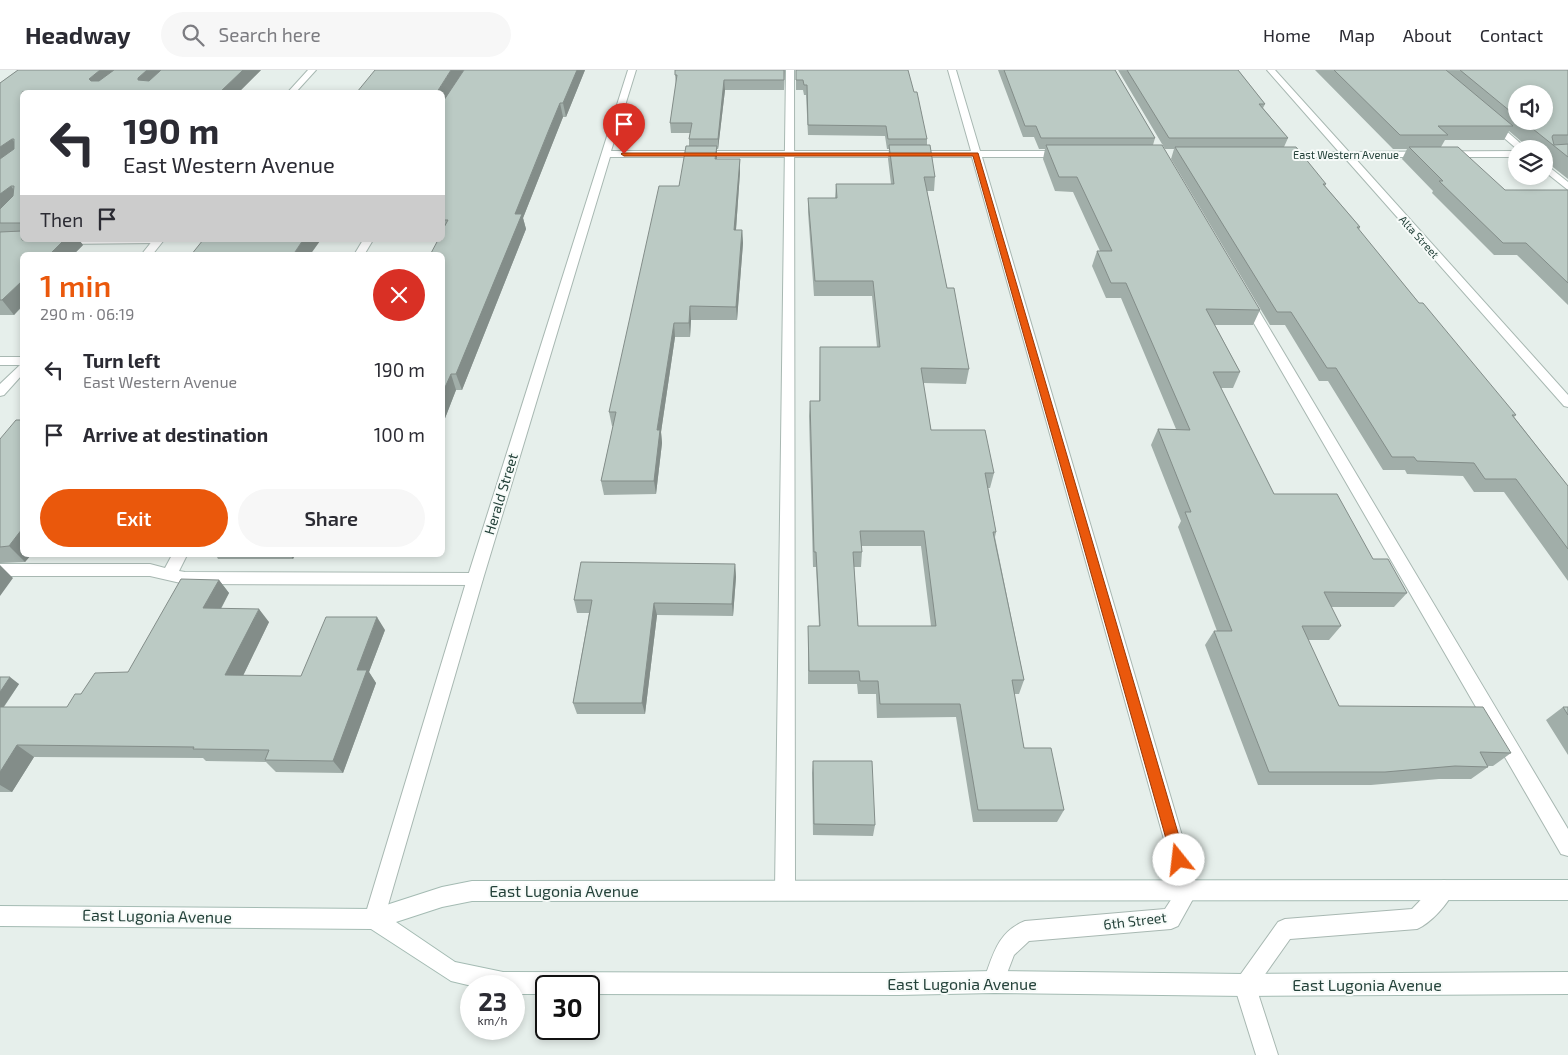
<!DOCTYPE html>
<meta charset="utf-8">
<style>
:root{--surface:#fff;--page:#f7f7f7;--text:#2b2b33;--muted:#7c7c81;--line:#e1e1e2;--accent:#ea580c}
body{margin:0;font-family:"Exo 2",sans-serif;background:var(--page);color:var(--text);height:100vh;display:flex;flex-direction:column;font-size:19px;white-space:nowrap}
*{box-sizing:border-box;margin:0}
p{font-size:16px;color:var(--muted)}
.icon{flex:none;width:28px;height:28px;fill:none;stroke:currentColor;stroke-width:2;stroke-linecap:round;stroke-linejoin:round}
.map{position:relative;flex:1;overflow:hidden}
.drawer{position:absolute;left:20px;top:182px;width:425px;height:305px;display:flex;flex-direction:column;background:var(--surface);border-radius:8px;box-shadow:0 2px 8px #0003}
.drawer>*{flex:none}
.guide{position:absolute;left:20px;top:20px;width:425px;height:152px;border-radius:8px;box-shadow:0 2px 8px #0003;background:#fff;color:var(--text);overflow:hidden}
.fabs{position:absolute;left:1508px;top:15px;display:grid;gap:10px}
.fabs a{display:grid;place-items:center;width:45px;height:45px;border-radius:50%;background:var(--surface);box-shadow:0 2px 8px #0003;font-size:25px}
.speed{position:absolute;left:460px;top:905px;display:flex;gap:10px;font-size:25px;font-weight:700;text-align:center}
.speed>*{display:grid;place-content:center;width:65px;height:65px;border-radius:50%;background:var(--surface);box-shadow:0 2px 8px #0003;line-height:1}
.speed small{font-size:12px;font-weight:400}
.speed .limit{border:2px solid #111;border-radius:8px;background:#fff;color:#111}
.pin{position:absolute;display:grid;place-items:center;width:42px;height:42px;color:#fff;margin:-51px -21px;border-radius:50% 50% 50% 0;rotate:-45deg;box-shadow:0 0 5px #0007}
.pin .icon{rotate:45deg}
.me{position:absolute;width:55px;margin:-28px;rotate:344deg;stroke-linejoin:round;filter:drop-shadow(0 0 4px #0008)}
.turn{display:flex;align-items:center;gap:18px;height:105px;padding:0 20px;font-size:22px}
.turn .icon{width:65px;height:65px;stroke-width:2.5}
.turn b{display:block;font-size:35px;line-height:42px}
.then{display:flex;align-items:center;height:48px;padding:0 20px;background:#0003;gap:10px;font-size:19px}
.round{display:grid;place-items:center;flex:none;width:52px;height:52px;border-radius:26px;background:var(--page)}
.headline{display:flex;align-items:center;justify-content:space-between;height:85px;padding:0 20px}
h1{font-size:30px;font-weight:600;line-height:38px;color:var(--accent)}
.action{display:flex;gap:10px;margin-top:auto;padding:10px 20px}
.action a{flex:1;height:58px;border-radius:30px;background:var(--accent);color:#fff;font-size:20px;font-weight:600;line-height:58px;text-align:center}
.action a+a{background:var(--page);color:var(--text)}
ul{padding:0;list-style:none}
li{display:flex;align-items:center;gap:15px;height:65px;padding:0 20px}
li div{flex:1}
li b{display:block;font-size:19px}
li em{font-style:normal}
header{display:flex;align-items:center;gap:30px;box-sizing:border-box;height:70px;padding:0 25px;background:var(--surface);border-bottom:1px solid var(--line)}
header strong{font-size:24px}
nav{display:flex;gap:28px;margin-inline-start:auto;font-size:18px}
.search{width:350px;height:45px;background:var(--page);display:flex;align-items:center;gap:12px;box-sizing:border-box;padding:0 18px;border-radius:28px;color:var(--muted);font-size:19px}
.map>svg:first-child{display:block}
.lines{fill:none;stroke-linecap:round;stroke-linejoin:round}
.service-casing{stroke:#a8b8b2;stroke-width:2}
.minor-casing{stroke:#a8b8b2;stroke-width:2}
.secondary-casing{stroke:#a4bbb3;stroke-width:2}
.service{fill:#fff;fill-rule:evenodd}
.minor{fill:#fff;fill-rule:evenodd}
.secondary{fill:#fff;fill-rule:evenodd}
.wall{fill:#a1aea9;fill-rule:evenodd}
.shaded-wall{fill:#838d89}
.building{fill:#bbcac4;stroke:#838d89;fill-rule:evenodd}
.route{fill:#ea580c;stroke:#983908}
.labels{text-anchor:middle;stroke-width:4;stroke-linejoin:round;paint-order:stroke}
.far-street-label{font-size:11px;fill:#24423a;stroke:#f7fbf9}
.street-label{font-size:14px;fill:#24423a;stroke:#f7fbf9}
.near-street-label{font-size:16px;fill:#24423a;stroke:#f7fbf9}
</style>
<header>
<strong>Headway</strong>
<div class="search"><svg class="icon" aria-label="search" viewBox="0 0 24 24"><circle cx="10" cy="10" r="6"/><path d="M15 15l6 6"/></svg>Search here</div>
<nav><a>Home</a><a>Map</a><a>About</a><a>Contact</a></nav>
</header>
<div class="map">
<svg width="1568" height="985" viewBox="0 0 1568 985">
<rect width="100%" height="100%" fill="#e6efeb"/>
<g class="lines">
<defs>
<path id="service" d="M786,0H794L795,820L792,827L785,830L778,827L775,820Z
M1492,50L1495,51L1527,79H1517L1489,55L1488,53Z
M1544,93L1568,112V120L1544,101Z
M55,170H164L159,173L59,174L55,173Z
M363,170H373L364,185H354Z
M1247,228L1253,231L1568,759V786L1561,784L1241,231Z
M172,485H187L179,501L185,502L475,503L480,505L483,509L480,513L475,515L185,514L150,506H0V494H150L165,498Z"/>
<path id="minor" d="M308,0H316L296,22H288Z
M628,0H636L611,81H971L948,0H956L980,81H1062L1067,84L1062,87H982L1198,820L1178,856L1171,859L1029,871L1014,885L1001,919L994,923L987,919L983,912C993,886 997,862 1025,851L1165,839L1178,819L972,87H610L483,509L384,849L381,856L374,859L367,856L364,849L467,509Z
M1267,0H1275L1349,82L1516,81V87H1354L1568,325V337L1564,336L1344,87H1280L1278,85L1283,82H1339Z
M153,170H164L152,185H141Z
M0,287H22V305L4,325L0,326V314L20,295H0Z
M1444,810L1451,813L1454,820C1448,834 1431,853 1417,859L1290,869L1256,917L1278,985H1256L1234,915L1238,908L1278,852L1285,849L1412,839L1437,813Z"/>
<path id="secondary" d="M1568,810V830L472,831L442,837L396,852L455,892L503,902L898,903L994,901L1245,904L1568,902V924L1245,926L994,923L898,925L589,924V916H546V924H514V916H472L451,911L371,859L0,856V836L374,839L442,817L472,811Z"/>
</defs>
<use href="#service" class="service-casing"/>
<use href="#minor" class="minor-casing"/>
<use href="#secondary" class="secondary-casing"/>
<use href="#service" class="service"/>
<use href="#minor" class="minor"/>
<use href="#secondary" class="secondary"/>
</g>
<path class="wall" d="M18,0H261L239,22H22V170H79L83,175L14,245H0V13Z
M585,0L566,47H563L551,77L523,148L526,159L462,320H456L442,356V22Z
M675,0H785L784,20H725L718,79H717V89H740V102L736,160H742L743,173L737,250H691L690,267H675L661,362L662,373L656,424L604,425L601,411L613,356H612L609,342L679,116L689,76V69L690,63H671L670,53L676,15L675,5Z
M796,0L927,69V75L935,107L934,121H927L947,218L969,299L966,314L923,313L931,360L994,403L990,418H988L996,462L995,467L1024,610L1019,624H1014L1024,678L1064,740L1057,752H973L956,647L877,648L876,624H858L857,614H808V556H819L816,497H813L809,346L810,331H819L820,277H877L872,226H814L808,142V128H835L836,114H891L888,89L889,79H887L885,66L808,65L806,25H804L803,20H796ZM861,476H921L931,556H858L854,497H861L862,482Z
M998,0H1115L1155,68L1153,75L1260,240L1253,255H1215L1240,302L1233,318H1221L1274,424L1373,489L1407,523L1394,537H1331L1341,556L1329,570H1308L1339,636L1511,683L1493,696H1487L1488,697L1471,709H1439L1371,715H1258L1205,575L1214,561H1217L1178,457L1181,451L1151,375L1158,359H1176L1121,228H1106L1092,196L1097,181H1100L1073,122L1055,121L1043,89L1045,79H1039L1034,67H1023Z
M1118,0H1238L1265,34L1263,38L1288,68L1284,77L1326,114L1325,116L1360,157L1359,160L1419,233L1516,345L1514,347L1568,416V511L1504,422H1474L1463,406L1407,404L1405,400H1383L1328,311H1319L1285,255H1270L1171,89L1174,79H1165Z
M1315,0H1568V109L1544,90V79H1530L1509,61L1504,70H1445L1441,77L1505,120H1568V235L1517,185H1494L1432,123L1433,121L1402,89L1407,79H1393ZM1516,24L1544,51H1516Z
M203,170H351L350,171Z
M0,369L22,485H31L25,492L0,493Z
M216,485H295L293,489H218Z
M735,494L736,507L733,546L657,545L645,644H577L573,633L589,543H577L574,530Z
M219,510L229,523L221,539L269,552L243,606H301L385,560L369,602L376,613L343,703L276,702L266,692L206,691L203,688L34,687L12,722H0V607L19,614L4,637H67L81,624L128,602Z
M1563,637H1568V685L1546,650Z
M813,691L875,755L873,766L813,765L812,703Z"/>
<path class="shaded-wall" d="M100,0H122L96,22L89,9Z
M147,0H167L145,21L138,10V8Z
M243,0H261L239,22H220Z
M451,0H464L442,34V22H437Z
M577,0H585L566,47L563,33Z
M724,10L725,20L718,79V69Z
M560,33L563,47L523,148L526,159L462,320L456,304L515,144Z
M12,69L21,82L0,98V77Z
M717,76V89H715Z
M740,89V102L735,173L734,160Z
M11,116L21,130L0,147V124Z
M742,160L743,173L737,250L736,237Z
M64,170H79L83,175L73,185H49Z
M303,170H320V171L310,185H293Z
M22,211V236L14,245L2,230Z
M690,236L691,250L690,267L689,253Z
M674,253L675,267L661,362L662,373L656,424L654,411L657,360Z
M451,304L456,320L442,356V324Z
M22,459V485H31L25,492L9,476Z
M290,485H295L293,489Z
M735,494L736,507L733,546L732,534Z
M0,495L13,508L0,526Z
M219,510L229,523L214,551L203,538Z
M654,533L657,545L645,644L642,633Z
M259,539L269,552L237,618L225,605Z
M377,547L385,560L369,602L376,613L343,703L333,691L357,600Z
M10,607L19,614L0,642V622Z
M17,675L34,687L12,722L0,715V702Z"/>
<path class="building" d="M18,0H100L89,9L91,11H99L114,0H147L138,8V10L149,11L161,0H243L220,22H22V153H0V139L13,126L14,116H11L0,124V89L14,79V69H12L0,77V13Z
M375,0H451L437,22H357Z
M464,0H577L563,33H560L548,62L515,144H522L456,304H451L442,324V185H430L438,170H442V161L448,150H442V33Z
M675,0H784V10H724L718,69H689L692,53H670L677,5H675Z
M796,0H908L914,22H917L927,69H888L886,56L808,55L807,15H804L803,10H796Z
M1004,0H1115L1155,68H1041L1036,56H1025Z
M1127,0H1238L1265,34H1259L1288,68H1169Z
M1334,0H1446L1513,56H1438L1448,65H1400Z
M1460,0H1568V65H1553L1552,67L1554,75L1568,74V87L1523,51H1544V24H1516V46Z
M889,75H930L935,107H924L947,218H954L969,299L921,298L931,360H985L994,403H985L996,462H993L1024,610H1012L1024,678H1051L1064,740H978L960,634H880L878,611H860L859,601H809L808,556H820L816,482H814L810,331H820V277H880L873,211H815L808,128H837L836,114H894ZM860,461H924L936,556H858L853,482H862Z
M1046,75H1162L1260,240L1206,239L1240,302H1213L1274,424H1337L1373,489H1388L1407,523L1324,522L1341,556H1302L1339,636L1483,637L1511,683L1480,682L1488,697L1455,696L1385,702H1269L1214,561H1232L1185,442H1191L1158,359L1190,360L1126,213H1111L1097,181H1112L1077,107H1059Z
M686,76H717L715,89H740L734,160H742L736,237L690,236L689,253H674L657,360H660L654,411H601L616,342H609L659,116H679Z
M1175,77H1296L1326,114H1323L1360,157H1357L1419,233H1423L1516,345H1512L1568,416V479L1516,409H1485L1474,393L1417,391L1414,387H1392L1336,298H1327L1291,242H1277Z
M1409,77H1458L1505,120H1568V213L1526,173H1503L1439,111H1443Z
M22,161V170H64L49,185H22V211L2,230H0V162Z
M203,170H303L293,185H191Z
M16,350H22V459L9,476L0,477V369Z
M581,492L735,494L732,534L654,533L642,633H573L592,530H574Z
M181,509L219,510L203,538L259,539L225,605L301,606L326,547H377L357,600H367L333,691L265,690L269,680L193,679L194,677L17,675L0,702V637H67L75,624H81L95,603L128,602Z
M0,607H10L0,622Z
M1563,637H1568V645Z
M813,691H872L875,755L814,754Z"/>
<path class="route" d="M622,83H978L1186,790L1184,795L1179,797L1174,795L1172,790L973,86H624L621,84Z"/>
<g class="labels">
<g class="far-street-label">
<text x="1346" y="89">East Western Avenue</text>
<text transform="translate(1419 167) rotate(48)" y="4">Alta Street</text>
</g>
<g class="street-label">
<text transform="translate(501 424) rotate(-73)" y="5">Herald Street</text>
<text transform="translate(1135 851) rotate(-7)" y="5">6th Street</text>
</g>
<g class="near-street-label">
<text x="564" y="827">East Lugonia Avenue</text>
<text transform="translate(157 846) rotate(1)" y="6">East Lugonia Avenue</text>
<text x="962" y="920">East Lugonia Avenue</text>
<text x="1367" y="921">East Lugonia Avenue</text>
</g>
</g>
</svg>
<div class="fabs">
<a><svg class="icon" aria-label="sound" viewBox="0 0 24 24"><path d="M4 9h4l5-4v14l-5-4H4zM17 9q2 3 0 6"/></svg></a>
<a><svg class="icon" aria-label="layers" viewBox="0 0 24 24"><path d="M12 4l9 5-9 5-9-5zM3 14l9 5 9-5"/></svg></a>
</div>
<div class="speed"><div>23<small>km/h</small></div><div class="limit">30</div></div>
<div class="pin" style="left:624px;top:84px;background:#d93025"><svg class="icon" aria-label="arrive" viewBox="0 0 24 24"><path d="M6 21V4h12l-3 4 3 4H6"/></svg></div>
<svg class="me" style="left:1179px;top:790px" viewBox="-20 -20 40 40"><circle r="19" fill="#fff"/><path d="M0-13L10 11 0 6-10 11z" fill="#ea580c"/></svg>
<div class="guide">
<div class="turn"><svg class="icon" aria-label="left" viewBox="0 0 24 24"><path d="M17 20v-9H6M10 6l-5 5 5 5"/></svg><div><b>190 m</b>East Western Avenue</div></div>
<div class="then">Then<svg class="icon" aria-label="arrive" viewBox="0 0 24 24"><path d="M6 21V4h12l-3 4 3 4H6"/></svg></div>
</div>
<section class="drawer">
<div class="headline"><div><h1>1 min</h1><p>290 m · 06:19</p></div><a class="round" style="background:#d93025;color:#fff"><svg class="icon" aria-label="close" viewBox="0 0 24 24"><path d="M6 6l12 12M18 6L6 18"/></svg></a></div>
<ul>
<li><svg class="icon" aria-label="left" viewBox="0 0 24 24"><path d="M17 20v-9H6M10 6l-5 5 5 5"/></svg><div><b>Turn left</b><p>East Western Avenue</p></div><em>190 m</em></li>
<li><svg class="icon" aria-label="arrive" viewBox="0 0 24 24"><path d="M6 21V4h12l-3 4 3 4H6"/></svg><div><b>Arrive at destination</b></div><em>100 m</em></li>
</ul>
<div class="action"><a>Exit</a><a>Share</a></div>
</section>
</div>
